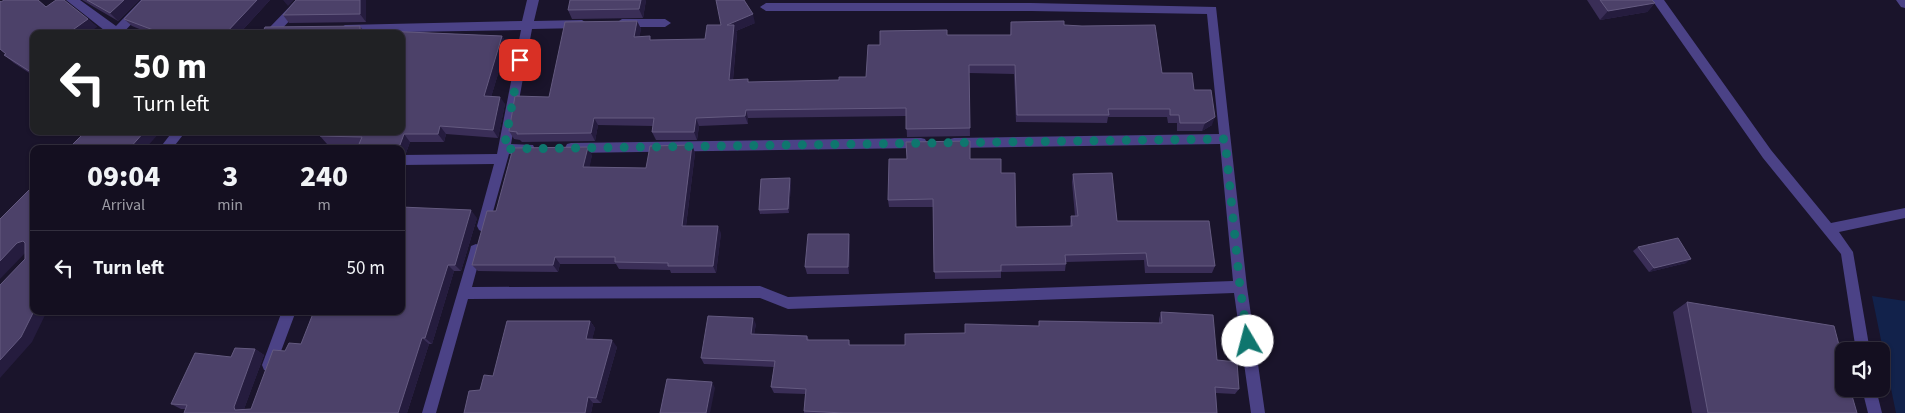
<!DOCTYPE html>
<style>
:root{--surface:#140f20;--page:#1d1829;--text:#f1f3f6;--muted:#9d9ca5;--line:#332f3e}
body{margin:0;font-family:"Source Sans 3",sans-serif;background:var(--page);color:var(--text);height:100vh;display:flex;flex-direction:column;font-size:19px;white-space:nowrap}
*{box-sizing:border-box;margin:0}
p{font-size:16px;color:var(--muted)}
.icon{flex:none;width:28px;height:28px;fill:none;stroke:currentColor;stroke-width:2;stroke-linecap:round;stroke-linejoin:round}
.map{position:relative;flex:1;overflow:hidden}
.details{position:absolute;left:30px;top:145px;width:375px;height:170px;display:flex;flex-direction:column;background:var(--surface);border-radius:10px;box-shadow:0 1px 4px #0004,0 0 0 1px var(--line)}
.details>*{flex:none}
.banner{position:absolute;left:30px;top:30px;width:375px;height:105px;border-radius:10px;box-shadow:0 1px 4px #0004,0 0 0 1px var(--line);background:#202124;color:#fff;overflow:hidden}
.tools{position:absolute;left:1835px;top:342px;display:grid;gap:10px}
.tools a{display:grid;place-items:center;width:55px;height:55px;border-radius:10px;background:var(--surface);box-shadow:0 1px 4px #0004,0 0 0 1px var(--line);font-size:25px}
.pin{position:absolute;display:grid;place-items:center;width:42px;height:42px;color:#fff;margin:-21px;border-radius:10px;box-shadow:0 2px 8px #0006}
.me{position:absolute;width:55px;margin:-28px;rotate:352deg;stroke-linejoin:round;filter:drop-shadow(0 0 4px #0008)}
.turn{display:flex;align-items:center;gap:18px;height:105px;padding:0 20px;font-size:22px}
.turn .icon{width:65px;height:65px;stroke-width:2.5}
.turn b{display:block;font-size:35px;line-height:42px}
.eta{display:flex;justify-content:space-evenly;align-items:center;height:85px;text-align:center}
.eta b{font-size:30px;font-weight:800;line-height:35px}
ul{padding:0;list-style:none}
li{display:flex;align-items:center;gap:15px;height:75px;padding:0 20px;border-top:1px solid var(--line)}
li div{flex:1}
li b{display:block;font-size:19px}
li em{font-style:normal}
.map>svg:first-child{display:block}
.water{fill:#12224b}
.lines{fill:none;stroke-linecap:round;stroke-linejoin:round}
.minor{fill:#4b4286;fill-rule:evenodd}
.wall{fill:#3a2e57}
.shaded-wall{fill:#251c3e}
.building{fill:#4c4169;stroke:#645a80}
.route{stroke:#0f766e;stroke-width:9;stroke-dasharray:0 16.2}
</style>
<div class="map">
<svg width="1905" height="413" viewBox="0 0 1905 413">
<rect width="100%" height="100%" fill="#1a142b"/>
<path class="water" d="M1872,296L1905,301V413H1896Z"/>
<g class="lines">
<path class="minor" d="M66,0H80L116,26L141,0H154L122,34H109Z
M296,0H309L278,33H270L268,30L270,27Z
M527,0H539L534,21L582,20L588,24L582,28L532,29L511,144L533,145L535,149L533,153L509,154L489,226L487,230L483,232L479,230L477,226L494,164L401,165V155L497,154L521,30L345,33L339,29L345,25L522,21Z
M1652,0H1664L1771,150L1831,223L1905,208V218L1839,232L1853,252L1870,351H1856L1841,254L1763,158Z
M1896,0H1905V8L1901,7Z
M766,3H1031L1216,7L1247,287L1265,413H1251L1234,293L788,309L760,298L468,299L436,413H422L470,250L471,246L476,244L481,246L482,250L472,287L760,286L788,297L1233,281L1220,144L954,148L950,147L948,143L950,139L954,138L1219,134L1207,14L1031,11H766L760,7Z
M622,19H665L671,23L665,27H622L616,23Z
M173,131H186L172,149H159Z
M921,138L925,139L927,143L925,147L921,148L571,153L567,152L565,148L567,144L571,143Z
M282,311H296L274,370L269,371L264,370L262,365Z
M1862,389H1876L1882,413H1868Z"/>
</g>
<path class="wall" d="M82,0H139L118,21Z
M270,0L239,34H152L132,26L124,19Z
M297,0H366V22L289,23L283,15Z
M646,0L643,18L572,19L568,10Z
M1587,0H1652L1655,3L1647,12L1600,20Z
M0,1L1,2L46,7L88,19L97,27L34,34V76L14,63L4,55L6,54L0,49Z
M637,21L641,29L639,37L651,40L705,39L721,25L755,23L736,31L737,33L733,80L749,82L839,80L866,77L880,45L947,35H1010L1011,22L1064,25L1194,90L1212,125L1202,131H1177V123H1168L1167,117H1108L1107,123L1016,122L1014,74L969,73L970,136L907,137L906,116L748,118V124L699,126L697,140H656L652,132L653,126L598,125L595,141L522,142L520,140L514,139L509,131Z
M360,26L363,30L502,36L507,44L491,97L505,104L498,138L446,134L444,142H410L406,153L401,154V149L359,144H327L320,136L251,131H401L262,34Z
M692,145L695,153L686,226L721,233L716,273H671L670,270L619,269L616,264H560L558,272L478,271L472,265L496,211L592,155L589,167L646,168Z
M970,159L1001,173L1016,227L1070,226V223L1071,216H1075L1072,182L1073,174L1117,221L1215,266L1212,273H1145L1144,260L1066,262L1065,271L1001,272V278L935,279L933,207H889L888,200Z
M791,182L789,213L760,214L759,210Z
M477,218L461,271H454L432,344H429L407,413H184L185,409H181L171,404L231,357L255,349L264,355L244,409H251L285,351L301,344L401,311Z
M850,241L849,274H807L805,267Z
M1638,247L1686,263L1649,272L1633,251Z
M1687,302L1857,413H1692L1673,312Z
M1161,312L1217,360L1239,389L1235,394L1216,393L1217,413H804V411L805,394L774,393L771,387L774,367L704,364L701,358L756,324L754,334L807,336L809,340H849L850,345H905L965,333L1039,326V321L1159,323V319Z
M590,321L595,328L592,339L617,347L601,403H593L591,413H464L493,376Z"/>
<path class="shaded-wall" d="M124,0H139L118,21L110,13Z
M257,0H270L239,34H225Z
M283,0H294L288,6Z
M360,0H366V22L360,14Z
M641,0H646L643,18L639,9Z
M1655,3L1647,12L1600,20L1608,11Z
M753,14L755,23L736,31L737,33L732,88L729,80L727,25Z
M88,19L97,27L87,34H67Z
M637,21L641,29L638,46L634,37Z
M502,36L507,44L489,104L484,96Z
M500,97L505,104L498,138L493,130Z
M746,110L748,118V124L745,116Z
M1215,117L1212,125L1202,131L1205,123Z
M594,118L598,125L595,141L591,133Z
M696,118L699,126L697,140L694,132Z
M440,126L446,134L444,142L438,134Z
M145,131H161L145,149H129Z
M404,134L410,142L406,153L401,154V149H393V147Z
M692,145L695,153L685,233L682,226Z
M588,147L592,155L588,175L583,167Z
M790,178L791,182L789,213L788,209Z
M471,210L477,218L461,271L455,265Z
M718,226L721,233L716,273L713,266Z
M849,234L850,241L849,274L848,267Z
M23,241L33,247L28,250L0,279V261L17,243Z
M555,257L560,264L558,272L553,265Z
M1691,259L1686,263L1649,272L1654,268Z
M448,265L454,271L432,344L425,338Z
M34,311H47L32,342L0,378V360Z
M753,318L756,324L753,340L751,334Z
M590,321L595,328L591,345L586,339Z
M422,338L429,344L407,413H398Z
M612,340L617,347L601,403L596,398Z
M255,349L264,355L243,412L235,410L234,407Z
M712,382L715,388L710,413H706Z
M588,397L593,403L591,413H585Z"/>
<path class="building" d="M4,0H38L46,7L56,0H64L88,19L67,34H34V74L4,55L6,54L0,49V1L1,2Z
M87,0H124L110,13Z
M142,0H257L225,34H164L124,19Z
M296,0H360V14L283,15Z
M570,0H641L639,9L568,10Z
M716,0H744L753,14L727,25H734L729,80L748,79V82L839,80V77H866L868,45H880V31L947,30V35H1011V22L1064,21V25L1082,26L1155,25L1162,73H1192L1194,90H1211L1215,117L1205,123H1180L1179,115H1170V109H1108L1109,115H1017L1015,65H969L970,128L906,129V108L746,110L745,116L696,118L694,132H652L654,118H594L591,133L517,134V132L509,131L515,96L549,97L565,22L637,21L634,37L650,36V40L705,39L707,25H721Z
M1600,0H1652L1655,3L1608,11Z
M360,26V30L502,36L484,96L500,97L493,130L440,126L438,134H404L400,145L393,147V149H357L362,137L320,136L322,131H401V34H262L265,27Z
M80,131H145L129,149H68L83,134Z
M970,141V159H1001V173H1015L1016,227L1072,226L1071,216H1078L1073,174L1112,173L1117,221H1209L1215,266H1148L1146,253L1065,255L1066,264L1001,265V271L934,272L933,199L888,200L889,159H907L906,142Z
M692,145L682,226H718L713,266H668V263L615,262V257H555L553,265H472L487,211H496L513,148L588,147L583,167L646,168L650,146Z
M181,148L213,149H181Z
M790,178L788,209L759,210L761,179Z
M34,185V311L21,337L0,360V285L25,259V243L23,241L17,243L0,261V219Z
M401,207L471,210L455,265H448L425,338H422L398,413H184L187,405L171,404L195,353L231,357L235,348L255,349L234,407L235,410L251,409L273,350L285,351L289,343L301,344L314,311H401Z
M808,234H849L848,267H805Z
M1678,238L1691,259L1654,268L1638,247Z
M1687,302L1834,326L1844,364V389H1850L1857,413H1708Z
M1161,312L1213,315L1217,360L1237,362L1239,389L1215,387L1217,413H844L804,411L806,389L771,387L775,361L701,358L708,316L753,318L751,334L807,336V340H849V345H905V334L965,333V324L1039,326V321L1162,323Z
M507,321H590L586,339L612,340L596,398L588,397L585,413H464L469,391L480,390L484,375L493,376Z
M667,379L712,382L706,413H660Z"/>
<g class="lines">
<path class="route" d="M520,60L504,149L1225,139L1240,287L1248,341"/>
</g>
</svg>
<div class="tools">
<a><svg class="icon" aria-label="sound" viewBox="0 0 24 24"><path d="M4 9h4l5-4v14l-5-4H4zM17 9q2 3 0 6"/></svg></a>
</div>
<div class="pin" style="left:520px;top:60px;background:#d93025"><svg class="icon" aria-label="arrive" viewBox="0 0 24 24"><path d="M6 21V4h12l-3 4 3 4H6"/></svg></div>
<svg class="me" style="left:1248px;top:341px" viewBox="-20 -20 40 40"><circle r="19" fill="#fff"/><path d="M0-13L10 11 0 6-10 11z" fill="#0f766e"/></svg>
<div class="banner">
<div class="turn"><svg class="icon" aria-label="left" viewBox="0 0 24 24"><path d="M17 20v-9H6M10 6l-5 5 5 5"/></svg><div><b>50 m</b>Turn left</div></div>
</div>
<section class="details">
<div class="eta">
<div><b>09:04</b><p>Arrival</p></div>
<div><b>3</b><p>min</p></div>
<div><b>240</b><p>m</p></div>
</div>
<ul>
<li><svg class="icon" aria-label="left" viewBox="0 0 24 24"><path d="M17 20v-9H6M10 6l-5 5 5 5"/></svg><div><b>Turn left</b></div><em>50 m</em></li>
</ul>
</section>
</div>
